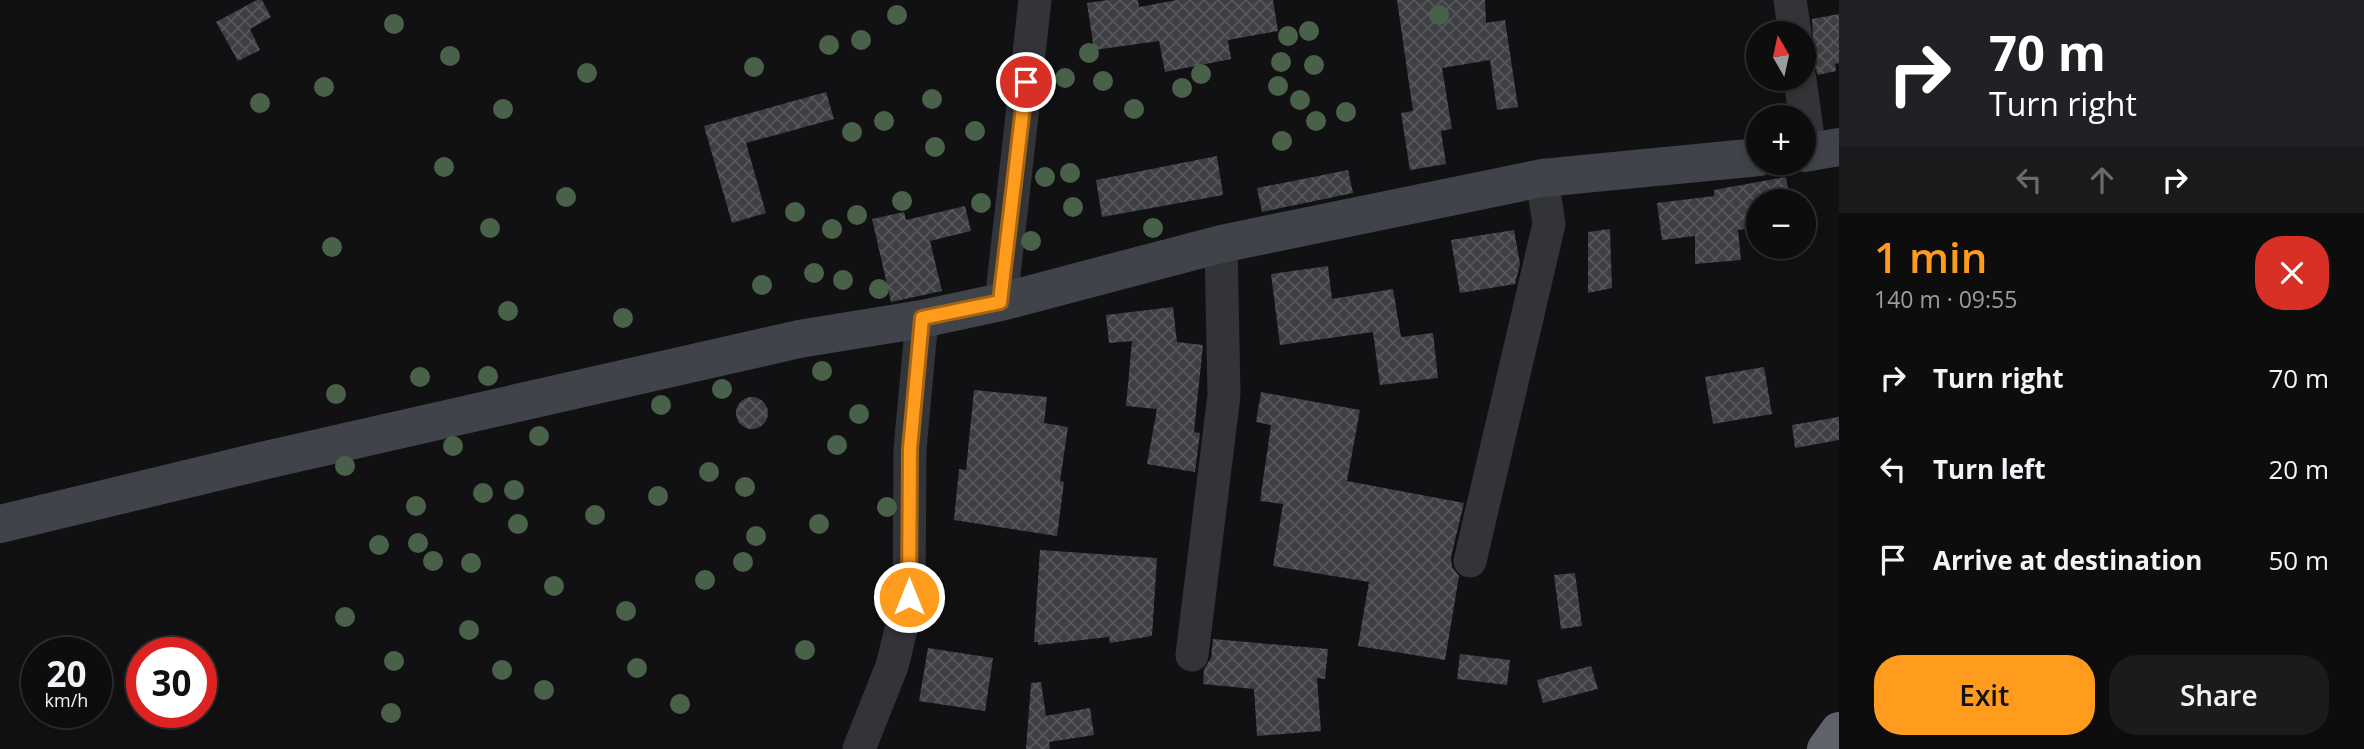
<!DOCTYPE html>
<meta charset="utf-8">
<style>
:root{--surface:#0d0d0e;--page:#1b1b1c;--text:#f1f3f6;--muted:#9a9c9e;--line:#2d2d2e;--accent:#ff9c1d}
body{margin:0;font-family:"Open Sans",sans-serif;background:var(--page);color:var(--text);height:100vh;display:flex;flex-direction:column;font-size:26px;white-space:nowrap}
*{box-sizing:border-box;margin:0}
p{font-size:23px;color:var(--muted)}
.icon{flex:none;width:38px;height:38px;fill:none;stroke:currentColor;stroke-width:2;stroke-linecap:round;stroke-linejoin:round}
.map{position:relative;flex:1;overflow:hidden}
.details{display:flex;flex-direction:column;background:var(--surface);width:525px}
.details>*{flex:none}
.top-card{background:#202124;color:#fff;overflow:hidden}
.needle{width:46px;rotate:351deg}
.fabs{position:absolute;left:1746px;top:21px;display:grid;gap:14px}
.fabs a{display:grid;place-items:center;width:70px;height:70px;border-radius:50%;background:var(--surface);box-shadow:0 4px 10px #0003,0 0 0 2px var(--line);font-size:35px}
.speed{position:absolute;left:21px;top:637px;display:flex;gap:14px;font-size:35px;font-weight:700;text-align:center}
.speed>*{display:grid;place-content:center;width:91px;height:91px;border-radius:50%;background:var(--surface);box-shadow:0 4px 10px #0003,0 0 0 2px var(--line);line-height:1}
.speed small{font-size:18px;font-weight:400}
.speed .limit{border:10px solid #d22;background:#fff;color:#111}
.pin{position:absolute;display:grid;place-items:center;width:60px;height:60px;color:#fff;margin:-30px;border:4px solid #fff;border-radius:50%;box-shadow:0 2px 7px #0007}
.me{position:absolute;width:77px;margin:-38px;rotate:0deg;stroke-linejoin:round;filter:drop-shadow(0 0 5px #0008)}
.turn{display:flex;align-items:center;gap:24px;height:147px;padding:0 35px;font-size:32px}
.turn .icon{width:91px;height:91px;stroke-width:2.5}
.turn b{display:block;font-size:49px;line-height:60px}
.lanes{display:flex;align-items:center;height:66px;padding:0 35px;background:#0003;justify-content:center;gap:35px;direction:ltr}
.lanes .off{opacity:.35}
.round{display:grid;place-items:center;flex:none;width:74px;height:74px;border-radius:28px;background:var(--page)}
.overview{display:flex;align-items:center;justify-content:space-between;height:119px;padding:0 35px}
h1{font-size:42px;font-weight:600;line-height:52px;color:var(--accent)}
.button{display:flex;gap:14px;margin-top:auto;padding:14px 35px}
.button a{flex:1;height:80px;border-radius:28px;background:var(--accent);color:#111;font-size:28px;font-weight:600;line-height:80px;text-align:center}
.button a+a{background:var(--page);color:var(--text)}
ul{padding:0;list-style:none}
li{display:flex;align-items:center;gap:21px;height:91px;padding:0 35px}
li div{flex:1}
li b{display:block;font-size:26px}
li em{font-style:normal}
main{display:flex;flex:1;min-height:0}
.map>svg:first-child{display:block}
.building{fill:url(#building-cross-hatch)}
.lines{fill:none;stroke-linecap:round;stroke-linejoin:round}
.street{stroke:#323438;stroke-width:33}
.secondary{stroke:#404349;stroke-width:38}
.highway{stroke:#5e626a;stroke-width:38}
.tree{fill:#4a6149}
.route-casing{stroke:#a66513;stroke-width:18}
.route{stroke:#ff9c1d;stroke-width:12}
</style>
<main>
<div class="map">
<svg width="1839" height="749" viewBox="0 0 1839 749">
<defs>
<pattern id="building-cross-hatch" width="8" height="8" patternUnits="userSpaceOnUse" patternTransform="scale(1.75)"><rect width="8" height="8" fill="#3d3f43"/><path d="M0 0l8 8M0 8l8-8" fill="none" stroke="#56585c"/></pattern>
</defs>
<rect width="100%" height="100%" fill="#111113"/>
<path class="building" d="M257,0H262L271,17L250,29L260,50L238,61L216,22Z
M1108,0H1138L1139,7L1177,0H1273L1278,31L1228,40L1231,59L1165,72L1159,41L1094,50L1087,3Z
M1397,0H1485L1486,23L1505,20L1518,107L1497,110L1490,60L1442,68L1452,129L1441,131L1446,164L1410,170L1401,113L1413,111Z
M1839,14V63L1835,64L1836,71L1818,75L1815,67L1806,61L1804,54V49L1813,39L1812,19Z
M826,92L834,119L746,143L766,213L732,223L704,126Z
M1217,156L1223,195L1102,217L1096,180Z
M1348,170L1353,193L1262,212L1257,188Z
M1786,177L1790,201H1759V227L1738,230L1741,260L1695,264V236L1662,240L1657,203L1714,196V190Z
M965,206L971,231L930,241L942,291L891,302L872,219L904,212L906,220Z
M1610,229L1612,288L1588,293V232Z
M1514,230L1520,264L1515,284L1460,293L1451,240Z
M1328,266L1332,299L1393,289L1401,337L1433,333L1438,378L1380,385L1373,332L1280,345L1271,274Z
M1173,307L1177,342L1203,345L1194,432L1200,433L1195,472L1147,464L1157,409L1126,406L1132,341L1109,343L1106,315Z
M1764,367L1772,414L1713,424L1705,377Z
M974,390L1047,397L1044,423L1068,427L1060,481L1064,482L1057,536L954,520L959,469L966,470Z
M1261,392L1360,410L1347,481L1464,503L1451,557L1452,567L1459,576L1445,660L1358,646L1369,582L1273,566L1283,504L1260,501L1271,425L1256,422Z
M736 413a16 16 0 1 1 32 0a16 16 0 1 1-32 0Z
M1839,417V440L1795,448L1792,425Z
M1040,550L1157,558L1152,636L1110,643L1109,637L1038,645V642H1034Z
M1575,573L1582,626L1561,629L1554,575Z
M1213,639L1328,649L1325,679L1317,678L1321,731L1257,736L1254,689L1203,684L1204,669L1211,658Z
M928,648L993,658L985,711L919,701Z
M1460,654L1510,660L1507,685L1457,679Z
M1591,666L1598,689L1543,703L1537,680Z
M1041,682L1046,716L1090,708L1094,735L1049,742L1050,749H1026L1031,683Z"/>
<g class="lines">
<path class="street" d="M1790,0L1795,33
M1800,79L1810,152
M1001,302L1035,0
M1470,561L1549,224L1542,178
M1192,655L1224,395L1221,244
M859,749L892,666L909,597L910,449L922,319"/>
<path class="secondary" d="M1804,153L1839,147
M0,524L266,460L799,339L922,319L1001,302L1221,244L1542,178L1759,157"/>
<path class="highway" d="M1826,749L1839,731"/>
</g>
<g class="tree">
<circle cx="897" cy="15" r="10"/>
<circle cx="1439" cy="15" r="10"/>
<circle cx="394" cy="24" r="10"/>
<circle cx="1309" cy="31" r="10"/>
<circle cx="1288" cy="36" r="10"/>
<circle cx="861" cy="40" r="10"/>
<circle cx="829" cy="45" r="10"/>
<circle cx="1089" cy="53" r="10"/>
<circle cx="450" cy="56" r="10"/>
<circle cx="1281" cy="62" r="10"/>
<circle cx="1314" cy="65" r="10"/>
<circle cx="754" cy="67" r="10"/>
<circle cx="587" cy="73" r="10"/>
<circle cx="1009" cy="74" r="10"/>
<circle cx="1201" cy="74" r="10"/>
<circle cx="1065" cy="78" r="10"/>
<circle cx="1103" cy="81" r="10"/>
<circle cx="1278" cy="86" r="10"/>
<circle cx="324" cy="87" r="10"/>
<circle cx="1182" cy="88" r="10"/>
<circle cx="932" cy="99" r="10"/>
<circle cx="1300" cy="100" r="10"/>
<circle cx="260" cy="103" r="10"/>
<circle cx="503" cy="109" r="10"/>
<circle cx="1134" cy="109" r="10"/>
<circle cx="1346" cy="112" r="10"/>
<circle cx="884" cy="121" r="10"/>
<circle cx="1316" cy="121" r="10"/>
<circle cx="975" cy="131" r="10"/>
<circle cx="852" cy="132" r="10"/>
<circle cx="1282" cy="141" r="10"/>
<circle cx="935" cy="147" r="10"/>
<circle cx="444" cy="167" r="10"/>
<circle cx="1070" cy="173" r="10"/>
<circle cx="1045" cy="177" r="10"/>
<circle cx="566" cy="197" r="10"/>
<circle cx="902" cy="201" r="10"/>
<circle cx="981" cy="203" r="10"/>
<circle cx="1073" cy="207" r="10"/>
<circle cx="795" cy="212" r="10"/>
<circle cx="857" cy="215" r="10"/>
<circle cx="490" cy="228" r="10"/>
<circle cx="1153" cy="228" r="10"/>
<circle cx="832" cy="229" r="10"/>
<circle cx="1031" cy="241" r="10"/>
<circle cx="332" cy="247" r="10"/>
<circle cx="814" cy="273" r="10"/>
<circle cx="843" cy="280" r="10"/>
<circle cx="762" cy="285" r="10"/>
<circle cx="879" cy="289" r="10"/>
<circle cx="508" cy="311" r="10"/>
<circle cx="623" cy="318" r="10"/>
<circle cx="822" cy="371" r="10"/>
<circle cx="488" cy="376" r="10"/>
<circle cx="420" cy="377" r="10"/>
<circle cx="722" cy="389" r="10"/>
<circle cx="336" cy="394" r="10"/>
<circle cx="661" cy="405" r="10"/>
<circle cx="859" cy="414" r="10"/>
<circle cx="539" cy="436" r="10"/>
<circle cx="837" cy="445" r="10"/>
<circle cx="453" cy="446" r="10"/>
<circle cx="345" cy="466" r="10"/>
<circle cx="709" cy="472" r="10"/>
<circle cx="745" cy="487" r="10"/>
<circle cx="514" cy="490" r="10"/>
<circle cx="483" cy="493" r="10"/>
<circle cx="658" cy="496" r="10"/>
<circle cx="416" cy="506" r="10"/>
<circle cx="887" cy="507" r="10"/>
<circle cx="595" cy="515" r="10"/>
<circle cx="518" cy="524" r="10"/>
<circle cx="819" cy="524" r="10"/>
<circle cx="756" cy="536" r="10"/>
<circle cx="418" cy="543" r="10"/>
<circle cx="379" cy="545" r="10"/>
<circle cx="433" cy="561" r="10"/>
<circle cx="743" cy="562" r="10"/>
<circle cx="471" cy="563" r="10"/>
<circle cx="705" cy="580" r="10"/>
<circle cx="554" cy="586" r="10"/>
<circle cx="626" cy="611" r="10"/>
<circle cx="345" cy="617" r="10"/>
<circle cx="469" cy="630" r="10"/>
<circle cx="805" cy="650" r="10"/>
<circle cx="394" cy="661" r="10"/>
<circle cx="637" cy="668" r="10"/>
<circle cx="502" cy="670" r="10"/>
<circle cx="544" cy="690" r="10"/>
<circle cx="680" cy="704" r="10"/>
<circle cx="391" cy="713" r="10"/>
</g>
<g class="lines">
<defs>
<path id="route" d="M909,597L910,449L922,318L1000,302L1026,82"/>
</defs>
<use href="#route" class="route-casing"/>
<use href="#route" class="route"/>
</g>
</svg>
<div class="fabs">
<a><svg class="needle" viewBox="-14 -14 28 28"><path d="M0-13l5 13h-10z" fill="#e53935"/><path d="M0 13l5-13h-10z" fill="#9a9c9e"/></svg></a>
<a>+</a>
<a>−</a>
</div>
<div class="speed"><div>20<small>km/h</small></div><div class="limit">30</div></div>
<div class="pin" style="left:1026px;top:82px;background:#d93025"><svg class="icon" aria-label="arrive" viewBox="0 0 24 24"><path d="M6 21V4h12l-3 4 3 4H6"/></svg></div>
<svg class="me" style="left:909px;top:597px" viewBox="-20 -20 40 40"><circle r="17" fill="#ff9c1d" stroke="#fff" stroke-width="3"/><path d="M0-11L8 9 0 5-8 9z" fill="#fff"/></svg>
</div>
<section class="details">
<div class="top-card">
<div class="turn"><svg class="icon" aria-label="right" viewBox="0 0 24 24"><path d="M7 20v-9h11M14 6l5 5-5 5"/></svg><div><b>70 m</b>Turn right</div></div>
<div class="lanes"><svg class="icon off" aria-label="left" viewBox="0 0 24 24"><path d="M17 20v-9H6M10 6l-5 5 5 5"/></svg><svg class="icon off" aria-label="ahead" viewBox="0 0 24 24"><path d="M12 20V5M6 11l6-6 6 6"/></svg><svg class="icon" aria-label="right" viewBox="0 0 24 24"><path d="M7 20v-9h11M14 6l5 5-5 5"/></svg></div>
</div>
<div class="overview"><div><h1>1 min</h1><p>140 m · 09:55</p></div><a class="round" style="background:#d93025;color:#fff"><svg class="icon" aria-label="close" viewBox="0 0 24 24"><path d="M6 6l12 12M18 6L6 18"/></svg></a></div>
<ul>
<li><svg class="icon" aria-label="right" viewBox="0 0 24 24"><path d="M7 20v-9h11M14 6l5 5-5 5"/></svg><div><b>Turn right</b></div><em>70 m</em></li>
<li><svg class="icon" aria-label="left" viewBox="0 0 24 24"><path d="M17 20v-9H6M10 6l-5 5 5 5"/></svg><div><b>Turn left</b></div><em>20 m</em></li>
<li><svg class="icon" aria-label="arrive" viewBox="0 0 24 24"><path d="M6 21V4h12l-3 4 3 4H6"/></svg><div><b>Arrive at destination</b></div><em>50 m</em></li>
</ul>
<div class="button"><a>Exit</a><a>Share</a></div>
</section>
</main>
